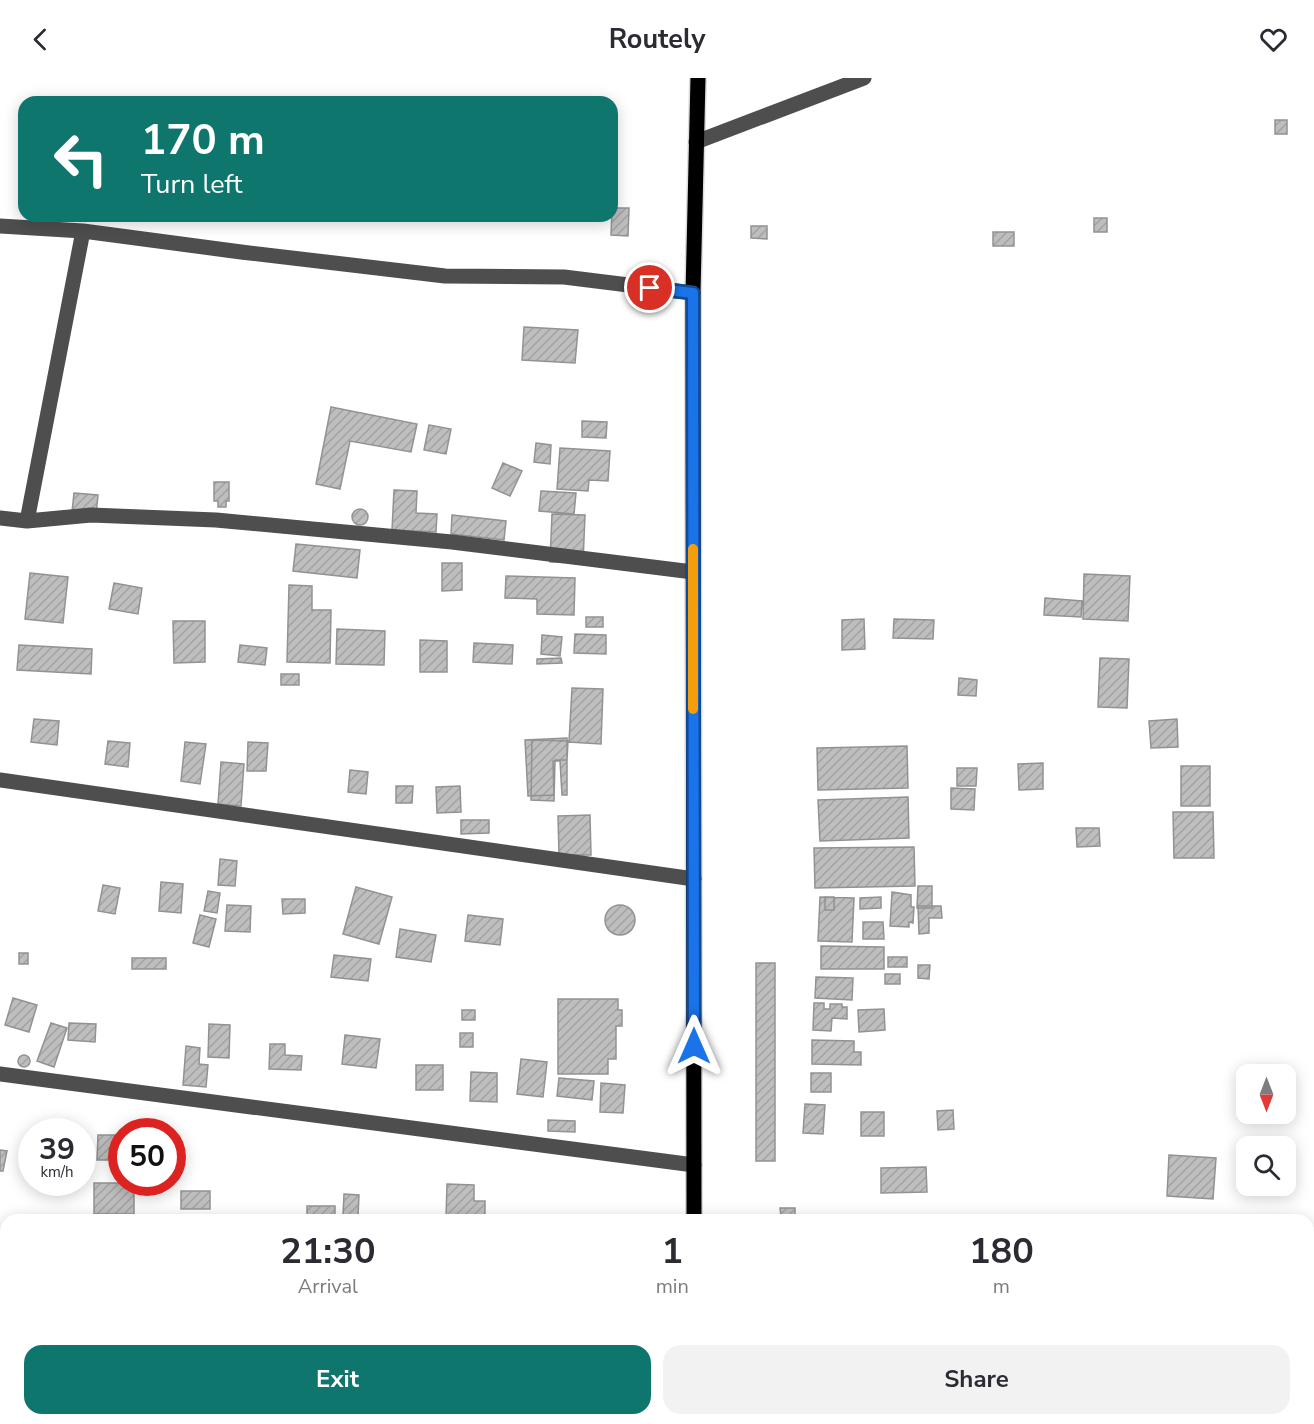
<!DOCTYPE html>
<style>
:root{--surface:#fff;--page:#f2f2f3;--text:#2b2b33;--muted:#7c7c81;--accent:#0f766e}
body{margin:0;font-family:"Nunito Sans",sans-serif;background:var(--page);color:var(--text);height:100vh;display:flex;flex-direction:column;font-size:22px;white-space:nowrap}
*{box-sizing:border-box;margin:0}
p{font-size:20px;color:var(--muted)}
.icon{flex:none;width:33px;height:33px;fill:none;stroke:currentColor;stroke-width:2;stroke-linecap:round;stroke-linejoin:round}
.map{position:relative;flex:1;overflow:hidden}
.sheet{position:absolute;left:0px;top:1136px;width:1314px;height:212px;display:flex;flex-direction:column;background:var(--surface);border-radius:18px 18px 0 0;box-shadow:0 3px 15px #0003}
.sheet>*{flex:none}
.guide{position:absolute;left:18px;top:18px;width:600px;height:126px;border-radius:18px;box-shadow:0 3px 15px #0003;background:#0f766e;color:#fff;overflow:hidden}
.needle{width:39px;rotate:180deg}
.buttons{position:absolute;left:1236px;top:986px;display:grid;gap:12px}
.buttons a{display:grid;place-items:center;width:60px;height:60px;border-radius:12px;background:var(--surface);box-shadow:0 3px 15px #0003;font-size:30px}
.speed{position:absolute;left:18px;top:1040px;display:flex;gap:12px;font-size:30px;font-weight:700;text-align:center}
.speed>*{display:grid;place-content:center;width:78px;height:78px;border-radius:50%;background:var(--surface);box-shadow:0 3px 15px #0003;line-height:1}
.speed small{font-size:15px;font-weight:400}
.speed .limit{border:9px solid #d22;background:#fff;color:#111}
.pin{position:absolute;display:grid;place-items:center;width:51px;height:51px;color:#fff;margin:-26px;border:3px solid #fff;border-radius:50%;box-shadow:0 2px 6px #0007}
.me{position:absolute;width:66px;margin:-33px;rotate:0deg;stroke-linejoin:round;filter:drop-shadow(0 0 4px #0008)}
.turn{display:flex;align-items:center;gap:21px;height:126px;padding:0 24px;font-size:27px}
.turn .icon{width:78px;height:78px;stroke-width:2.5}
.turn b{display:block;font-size:42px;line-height:51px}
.eta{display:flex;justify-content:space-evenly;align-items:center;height:102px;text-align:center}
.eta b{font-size:36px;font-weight:700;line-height:42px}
.action{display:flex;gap:12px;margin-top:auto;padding:12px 24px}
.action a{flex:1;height:69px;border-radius:18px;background:var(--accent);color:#fff;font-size:24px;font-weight:700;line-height:69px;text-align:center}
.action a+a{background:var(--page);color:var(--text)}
header{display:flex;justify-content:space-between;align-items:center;height:78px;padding:0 24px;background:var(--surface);font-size:27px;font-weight:700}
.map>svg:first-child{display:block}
.building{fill:url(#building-hatch);stroke:#929292;stroke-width:1.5}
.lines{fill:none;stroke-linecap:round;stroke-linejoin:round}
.major-casing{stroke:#dbdbdb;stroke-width:18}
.minor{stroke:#4e4e4e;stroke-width:15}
.major{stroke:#000;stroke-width:15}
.route-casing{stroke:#114b97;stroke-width:15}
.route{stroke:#1a73e8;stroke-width:10}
.slow{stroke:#f59e0b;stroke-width:10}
</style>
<header><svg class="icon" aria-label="back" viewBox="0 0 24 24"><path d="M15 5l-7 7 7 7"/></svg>Routely<svg class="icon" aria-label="heart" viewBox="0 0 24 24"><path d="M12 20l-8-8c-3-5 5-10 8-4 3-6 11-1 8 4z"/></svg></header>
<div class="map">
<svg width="1314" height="1346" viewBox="0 0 1314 1346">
<defs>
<pattern id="building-hatch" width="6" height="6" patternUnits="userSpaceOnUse" patternTransform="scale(1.5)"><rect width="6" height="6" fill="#bebebe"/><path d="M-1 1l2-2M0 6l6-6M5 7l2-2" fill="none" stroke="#a2a2a2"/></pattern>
</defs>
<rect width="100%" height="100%" fill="#fff"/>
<path class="building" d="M1275,42H1287V56H1275Z
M612,130H629L628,158L611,157Z
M1094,140H1107V154H1094Z
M751,148H767V161L751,160Z
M993,154H1014V168H993Z
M524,249L578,252L575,285L522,282Z
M331,329L417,346L411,374L350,363L340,411L316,406Z
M582,343L607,344L606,360L582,359Z
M429,347L451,351L446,376L424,372Z
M536,365L551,367L550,386L534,384Z
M560,370L610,373L608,403L589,402L588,413L557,411Z
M503,385L522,393L510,418L492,410Z
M214,404H229V423H226V429H218V423H214Z
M394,412L417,413L416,435L437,436L436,454L392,452Z
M541,413L576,415L574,436L539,433Z
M74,415L98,417L96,437L72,434Z
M352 439a8 8 0 1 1 16 0a8 8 0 1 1-16 0Z
M552,436L585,437L583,485L550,484Z
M452,437L506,443L504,462L451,456Z
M296,466L360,472L357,500L293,493Z
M442,485H462V512L442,513Z
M30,495L68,499L63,545L25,541Z
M1084,496L1130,498L1128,543L1083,541Z
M506,498L575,500L574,537L537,536V521L505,520Z
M114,505L142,510L138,536L109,531Z
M289,507L312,508V532H331L330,585L287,584Z
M1045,520L1082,523L1081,539L1044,537Z
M586,539H603V549H586Z
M864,541L865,571L842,572V542Z
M894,541L934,542L933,561L893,560Z
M173,543H205V584L174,585Z
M337,551L385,553L384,587L336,586Z
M575,556L606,557V576L574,575Z
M542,557L562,559L560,578L541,576Z
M420,562L447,563V594H420Z
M474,565L513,567L512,586L473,584Z
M19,567L92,571L91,596L17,592Z
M240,567L267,570L265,587L238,584Z
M561,580L562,585L537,586V581Z
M1100,580L1129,581L1127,630L1098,629Z
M281,596H299V607H281Z
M959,600L977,602L976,618L958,617Z
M572,610L603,611L601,666L569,664Z
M34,641L59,643L57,667L31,664Z
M1177,641L1178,669L1151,670L1149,643Z
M567,660V717H562L560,683H553L554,717L528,718L525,662Z
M532,662L568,663L567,682H555L554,723L531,722Z
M108,663L130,665L128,689L105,686Z
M185,664L206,666L200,706L181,703Z
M248,664L268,665L266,693H247Z
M907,668L908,710L818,712L817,670Z
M221,684L244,686L241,728L218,726Z
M1043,685V711L1019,712L1018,686Z
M1181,688H1210V728H1181Z
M957,690H977L976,708H957Z
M350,692L368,694L366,716L348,714Z
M396,708H413L412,725H396Z
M460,708L461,734L437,735L436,709Z
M951,710L975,711L974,732L951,731Z
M908,719L909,760L820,763L818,722Z
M1173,734H1213L1214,780H1174Z
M590,737L591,777H559L558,738Z
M461,742H489V755L461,756Z
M1076,750H1099L1100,768L1077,769Z
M914,769L915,808L815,810L814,770Z
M220,781L237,783L235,808L218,807Z
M161,804L183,806L181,835L159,833Z
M103,807L120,810L115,836L98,833Z
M918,808H932V830H917Z
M356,809L392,819L379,866L343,856Z
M208,813L220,815L217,835L204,833Z
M892,814L911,817V829H914L913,845L909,844V849L890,848Z
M820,819L854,820L852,864L818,863Z
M825,819H834V832H825Z
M881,819V830L860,831V820Z
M282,821H305V835L283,836Z
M227,827L251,828L250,854L225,853Z
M605 842a15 15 0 1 1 30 0a15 15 0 1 1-30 0Z
M918,828H941L942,840H929V855L919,856Z
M200,837L216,841L209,869L193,865Z
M468,837L503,841L500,867L465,863Z
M863,844H883L884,861H863Z
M400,851L436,857L431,884L396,879Z
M821,868L884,869V891H821Z
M19,875H28V886H19Z
M334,877L371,881L368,903L331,899Z
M888,879H907V889H888Z
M132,880H166V891H132Z
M756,885H775V1083H756Z
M918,887H930L929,901L918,900Z
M885,896H900V906H885Z
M816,899L853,900L852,922L815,920Z
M13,920L37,927L29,954L5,947Z
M558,921H618V932H622V948H616V981H608V996H558Z
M814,925H824V931H830V926H842V929H847V941L832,940L831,953L813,952Z
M884,931L885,952L859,954L858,932Z
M462,932H475V942H462Z
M51,945L67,950L54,989L37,983Z
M69,945L96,946L95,964L68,962Z
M209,946L230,947L229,980L208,979Z
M460,955H473V969H460Z
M345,957L380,961L376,990L342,986Z
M812,962L854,963V974H861V987L812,986Z
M270,966H285V977L302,978L301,992L269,991Z
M186,968L200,970L199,986L208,987L206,1009L183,1007Z
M18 983a6 6 0 1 1 12 0a6 6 0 1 1-12 0Z
M521,981L547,984L543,1019L517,1016Z
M416,987H443V1012H416Z
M471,994L497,995V1024L470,1023Z
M811,995H831V1014H811Z
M559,1000L594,1003L592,1022L557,1018Z
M601,1005L625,1007L623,1035L600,1034Z
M805,1026L825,1027L823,1056L803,1055Z
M953,1032L954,1051L938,1052L937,1033Z
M861,1034H884V1058H861Z
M548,1042L575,1043V1054L548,1053Z
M98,1057H120V1082H97Z
M0,1072L7,1073L3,1093H0Z
M1169,1077L1216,1080L1213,1121L1167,1118Z
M926,1089L927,1114L881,1115V1090Z
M94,1105H134V1136H94Z
M447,1106L474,1107V1123H485V1140L446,1139Z
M181,1113H210V1131H181Z
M344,1116L359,1117L358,1138L343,1137Z
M307,1128H335V1142H307Z
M780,1130H795V1139H781Z"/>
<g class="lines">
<defs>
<path id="major" d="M694,1142L693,215L698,0
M694,1341V1346"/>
</defs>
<use href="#major" class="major-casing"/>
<path class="minor" d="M696,64L864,0
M0,148L83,153L241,174L445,198L564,199L693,215
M0,440L27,443L91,437L216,442L452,464L693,494
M27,443L83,153
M0,702L694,801
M0,996L694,1087
M0,1339H6
M64,1341L201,1346"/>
<use href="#major" class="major"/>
</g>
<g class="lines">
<defs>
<path id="route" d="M650,210L693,215L694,968"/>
</defs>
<use href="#route" class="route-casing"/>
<use href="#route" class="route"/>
<path class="slow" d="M693,471V631"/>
</g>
</svg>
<div class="buttons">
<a><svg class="needle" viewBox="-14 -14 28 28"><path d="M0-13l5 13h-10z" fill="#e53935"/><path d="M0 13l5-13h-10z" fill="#7c7c81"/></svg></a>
<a><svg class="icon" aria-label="search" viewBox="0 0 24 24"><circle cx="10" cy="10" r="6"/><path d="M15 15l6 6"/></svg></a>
</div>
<div class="speed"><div>39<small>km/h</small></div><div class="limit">50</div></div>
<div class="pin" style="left:650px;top:210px;background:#d93025"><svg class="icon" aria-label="arrive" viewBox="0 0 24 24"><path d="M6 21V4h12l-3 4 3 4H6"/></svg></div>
<svg class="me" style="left:694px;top:968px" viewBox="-20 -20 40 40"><path d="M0-17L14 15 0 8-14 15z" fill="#1a73e8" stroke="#fff" stroke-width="4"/></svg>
<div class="guide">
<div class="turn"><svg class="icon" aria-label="left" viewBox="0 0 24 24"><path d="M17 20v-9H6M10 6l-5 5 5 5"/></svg><div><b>170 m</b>Turn left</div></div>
</div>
<section class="sheet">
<div class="eta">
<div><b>21:30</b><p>Arrival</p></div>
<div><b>1</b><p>min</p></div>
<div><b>180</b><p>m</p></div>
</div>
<div class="action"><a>Exit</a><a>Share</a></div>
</section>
</div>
